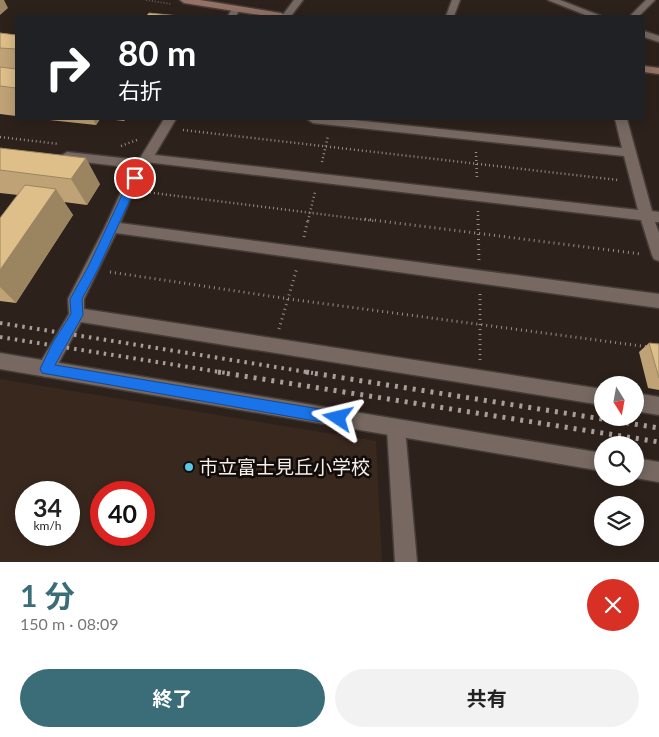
<!DOCTYPE html>
<html lang="ja">
<meta charset="utf-8">
<style>
:root{--surface:#fff;--page:#f2f2f2;--text:#222;--muted:#767676;--accent:#3b6d79}
body{margin:0;font-family:Lato,"Noto Sans JP",sans-serif;background:var(--page);color:var(--text);height:100vh;display:flex;flex-direction:column;font-size:19px;white-space:nowrap}
*{box-sizing:border-box;margin:0}
p{font-size:16px;color:var(--muted)}
.icon{flex:none;width:28px;height:28px;fill:none;stroke:currentColor;stroke-width:2;stroke-linecap:round;stroke-linejoin:round}
.map{position:relative;height:562px;overflow:hidden}
.panel{display:flex;flex-direction:column;background:var(--surface);flex:1}
.panel>*{flex:none}
.hud{position:absolute;left:15px;top:15px;width:630px;height:105px;border-radius:0px;box-shadow:0 2px 12px #0003;background:#202124;color:#fff;overflow:hidden}
.needle{width:32px;rotate:169deg}
.controls{position:absolute;left:594px;top:376px;display:grid;gap:10px}
.controls a{display:grid;place-items:center;width:50px;height:50px;border-radius:50%;background:var(--surface);box-shadow:0 2px 12px #0003;font-size:25px}
.speed{position:absolute;left:15px;top:481px;display:flex;gap:10px;font-size:25px;font-weight:700;text-align:center}
.speed>*{display:grid;place-content:center;width:65px;height:65px;border-radius:50%;background:var(--surface);box-shadow:0 2px 12px #0003;line-height:1}
.speed small{font-size:12px;font-weight:400}
.speed .limit{border:8px solid #d22;background:#fff;color:#111}
.pin{position:absolute;display:grid;place-items:center;width:42px;height:42px;color:#fff;margin:-21px;border:2px solid #fff;border-radius:50%;box-shadow:0 1px 5px #0007}
.me{position:absolute;width:55px;margin:-28px;rotate:280deg;stroke-linejoin:round;filter:drop-shadow(0 0 4px #0008)}
.turn{display:flex;align-items:center;gap:18px;height:105px;padding:0 20px;font-size:22px}
.turn .icon{width:65px;height:65px;stroke-width:2.5}
.turn b{display:block;font-size:35px;line-height:42px}
.round{display:grid;place-items:center;flex:none;width:52px;height:52px;border-radius:26px;background:var(--page)}
.summary{display:flex;align-items:center;justify-content:space-between;height:85px;padding:0 20px}
h1{font-size:30px;font-weight:700;line-height:38px;color:var(--accent)}
.cta{display:flex;gap:10px;margin-top:auto;padding:10px 20px}
.cta a{flex:1;height:58px;border-radius:30px;background:var(--accent);color:#fff;font-size:20px;font-weight:700;line-height:58px;text-align:center}
.cta a+a{background:var(--page);color:var(--text)}
.map>svg:first-child{display:block}
.built{fill:#39281e;fill-rule:evenodd}
.lines{fill:none;stroke-linecap:round;stroke-linejoin:round}
.minor-casing{stroke:#463d38;stroke-width:3}
.tertiary-casing{stroke:#463d38;stroke-width:3}
.secondary-casing{stroke:#463d38;stroke-width:3}
.path-far2{stroke:#978d87;stroke-width:2;stroke-dasharray:0.5 2.5;stroke-linecap:butt}
.path-far1{stroke:#978d87;stroke-width:2.5;stroke-dasharray:1 3;stroke-linecap:butt}
.path{stroke:#978d87;stroke-width:3;stroke-dasharray:1 4;stroke-linecap:butt}
.minor{fill:#776962;fill-rule:evenodd}
.tertiary{fill:#776962;fill-rule:evenodd}
.secondary{fill:#947265;fill-rule:evenodd}
.rail-far1{stroke:#a99f9a;stroke-width:4;stroke-dasharray:2.5 5;stroke-linecap:butt}
.rail{stroke:#a99f9a;stroke-width:5;stroke-dasharray:3 6;stroke-linecap:butt}
.wall{fill:#bfa376}
.shaded-wall{fill:#9b8560}
.building{fill:#debe89;stroke:#9b8560}
.route{fill:#1a73e8;stroke:#114b97}
.poi-dot{fill:#59c8e4;stroke:#110c09;stroke-width:2}
.labels{text-anchor:middle;stroke-width:5;stroke-linejoin:round;paint-order:stroke}
.near-poi-label{font-size:19px;fill:#f6eee9;stroke:#110c09;text-anchor:start}
</style>
<div class="map">
<svg width="659" height="562" viewBox="0 0 659 562">
<rect width="100%" height="100%" fill="#2d211b"/>
<path class="built" d="M0,379L376,441L382,562H0ZM26,492H69V535H26ZM101,492H144V535H101Z"/>
<g class="lines">
<defs>
<path id="minor" d="M294,0H303L291,16H282Z
M452,0H460L454,16H446Z
M548,0H560L601,16H588Z
M646,0H655L639,16H630Z
M644,31L659,36V42L644,37Z
M307,119H344L622,148L615,119H627L652,211L659,212V222H655L659,233V261L654,259L652,255L641,220L146,162L140,158L146,154L638,210L624,156L313,123Z
M112,222L659,294V308L116,233L84,299V309L602,389V405L81,322L52,375L46,377L40,375L38,369L40,363L69,314L68,299L107,223Z
M635,393L659,397V415L635,411Z
M396,419L402,422L405,428L417,562H395L387,428L390,422Z"/>
<path id="tertiary" d="M236,6L240,9L236,16H228L233,7Z
M164,119H176L134,190L117,231L112,232L107,231L105,227L122,190L135,168L67,160L61,156L67,152L139,160Z
M0,353L602,453V471L0,369Z
M635,458L659,462V482L635,478Z"/>
<path id="secondary" d="M180,0H200L281,13L286,16H266L184,3Z
M644,66L659,68V74L644,72Z"/>
</defs>
<use href="#minor" class="minor-casing"/>
<use href="#tertiary" class="tertiary-casing"/>
<use href="#secondary" class="secondary-casing"/>
<path class="path-far2" d="M146,0L171,4"/>
<path class="path-far1" d="M183,130L618,180
M0,137L59,144
M121,146L137,140
M476,152L477,180
M322,162L328,136
M146,192L375,221
M478,211V221
M308,221L315,192"/>
<path class="path" d="M365,219L641,254
M478,219L479,260
M304,237L308,219
M110,272L289,299L649,347
M480,294V360
M279,329L297,268"/>
<use href="#minor" class="minor"/>
<use href="#tertiary" class="tertiary"/>
<use href="#secondary" class="secondary"/>
<path class="rail-far1" d="M0,323L313,373
M0,337L226,373"/>
<path class="rail" d="M218,372L659,442
M306,372L659,428"/>
</g>
<path class="wall" d="M0,33L16,35V116L0,114Z
M40,119H100L96,125Z
M107,119H126L124,121Z
M0,148L100,184L87,205L64,202L73,215L16,303L0,301V218L18,195L0,193Z
M649,343L659,344V390L648,388L639,352Z"/>
<path class="shaded-wall" d="M0,0H4L8,8L0,15Z
M93,119H100L96,125Z
M86,158L100,184L87,205L71,179Z
M56,189L73,215L16,303L0,287V270Z"/>
<path class="building" d="M149,13L180,16H146Z
M0,33L16,35V49L0,48Z
M0,67L16,69V88L0,86Z
M0,148L86,158L71,179L0,170Z
M25,185L56,189L0,270V218Z
M649,343L659,344V378Z"/>
<path class="route" d="M135,175L140,178L98,269L82,299L83,315L55,365L338,412L343,414L345,418L343,423L338,425L42,373L40,369L53,342L71,314L70,299L88,267L130,178Z"/>
<circle class="poi-dot" cx="189" cy="467" r="5"/>
<g class="labels">
<g class="near-poi-label">
<text x="199" y="474">市立富士見丘小学校</text>
</g>
</g>
</svg>
<div class="controls">
<a><svg class="needle" viewBox="-14 -14 28 28"><path d="M0-13l5 13h-10z" fill="#e53935"/><path d="M0 13l5-13h-10z" fill="#767676"/></svg></a>
<a><svg class="icon" aria-label="search" viewBox="0 0 24 24"><circle cx="10" cy="10" r="6"/><path d="M15 15l6 6"/></svg></a>
<a><svg class="icon" aria-label="layers" viewBox="0 0 24 24"><path d="M12 4l9 5-9 5-9-5zM3 14l9 5 9-5"/></svg></a>
</div>
<div class="speed"><div>34<small>km/h</small></div><div class="limit">40</div></div>
<div class="pin" style="left:135px;top:178px;background:#d93025"><svg class="icon" aria-label="arrive" viewBox="0 0 24 24"><path d="M6 21V4h12l-3 4 3 4H6"/></svg></div>
<svg class="me" style="left:338px;top:418px" viewBox="-20 -20 40 40"><path d="M0-17L14 15 0 8-14 15z" fill="#1a73e8" stroke="#fff" stroke-width="4"/></svg>
<div class="hud">
<div class="turn"><svg class="icon" aria-label="right" viewBox="0 0 24 24"><path d="M7 20v-9h11M14 6l5 5-5 5"/></svg><div><b>80 m</b>右折</div></div>
</div>
</div>
<section class="panel">
<div class="summary"><div><h1>1 分</h1><p>150 m · 08:09</p></div><a class="round" style="background:#d93025;color:#fff"><svg class="icon" aria-label="close" viewBox="0 0 24 24"><path d="M6 6l12 12M18 6L6 18"/></svg></a></div>
<div class="cta"><a>終了</a><a>共有</a></div>
</section>
